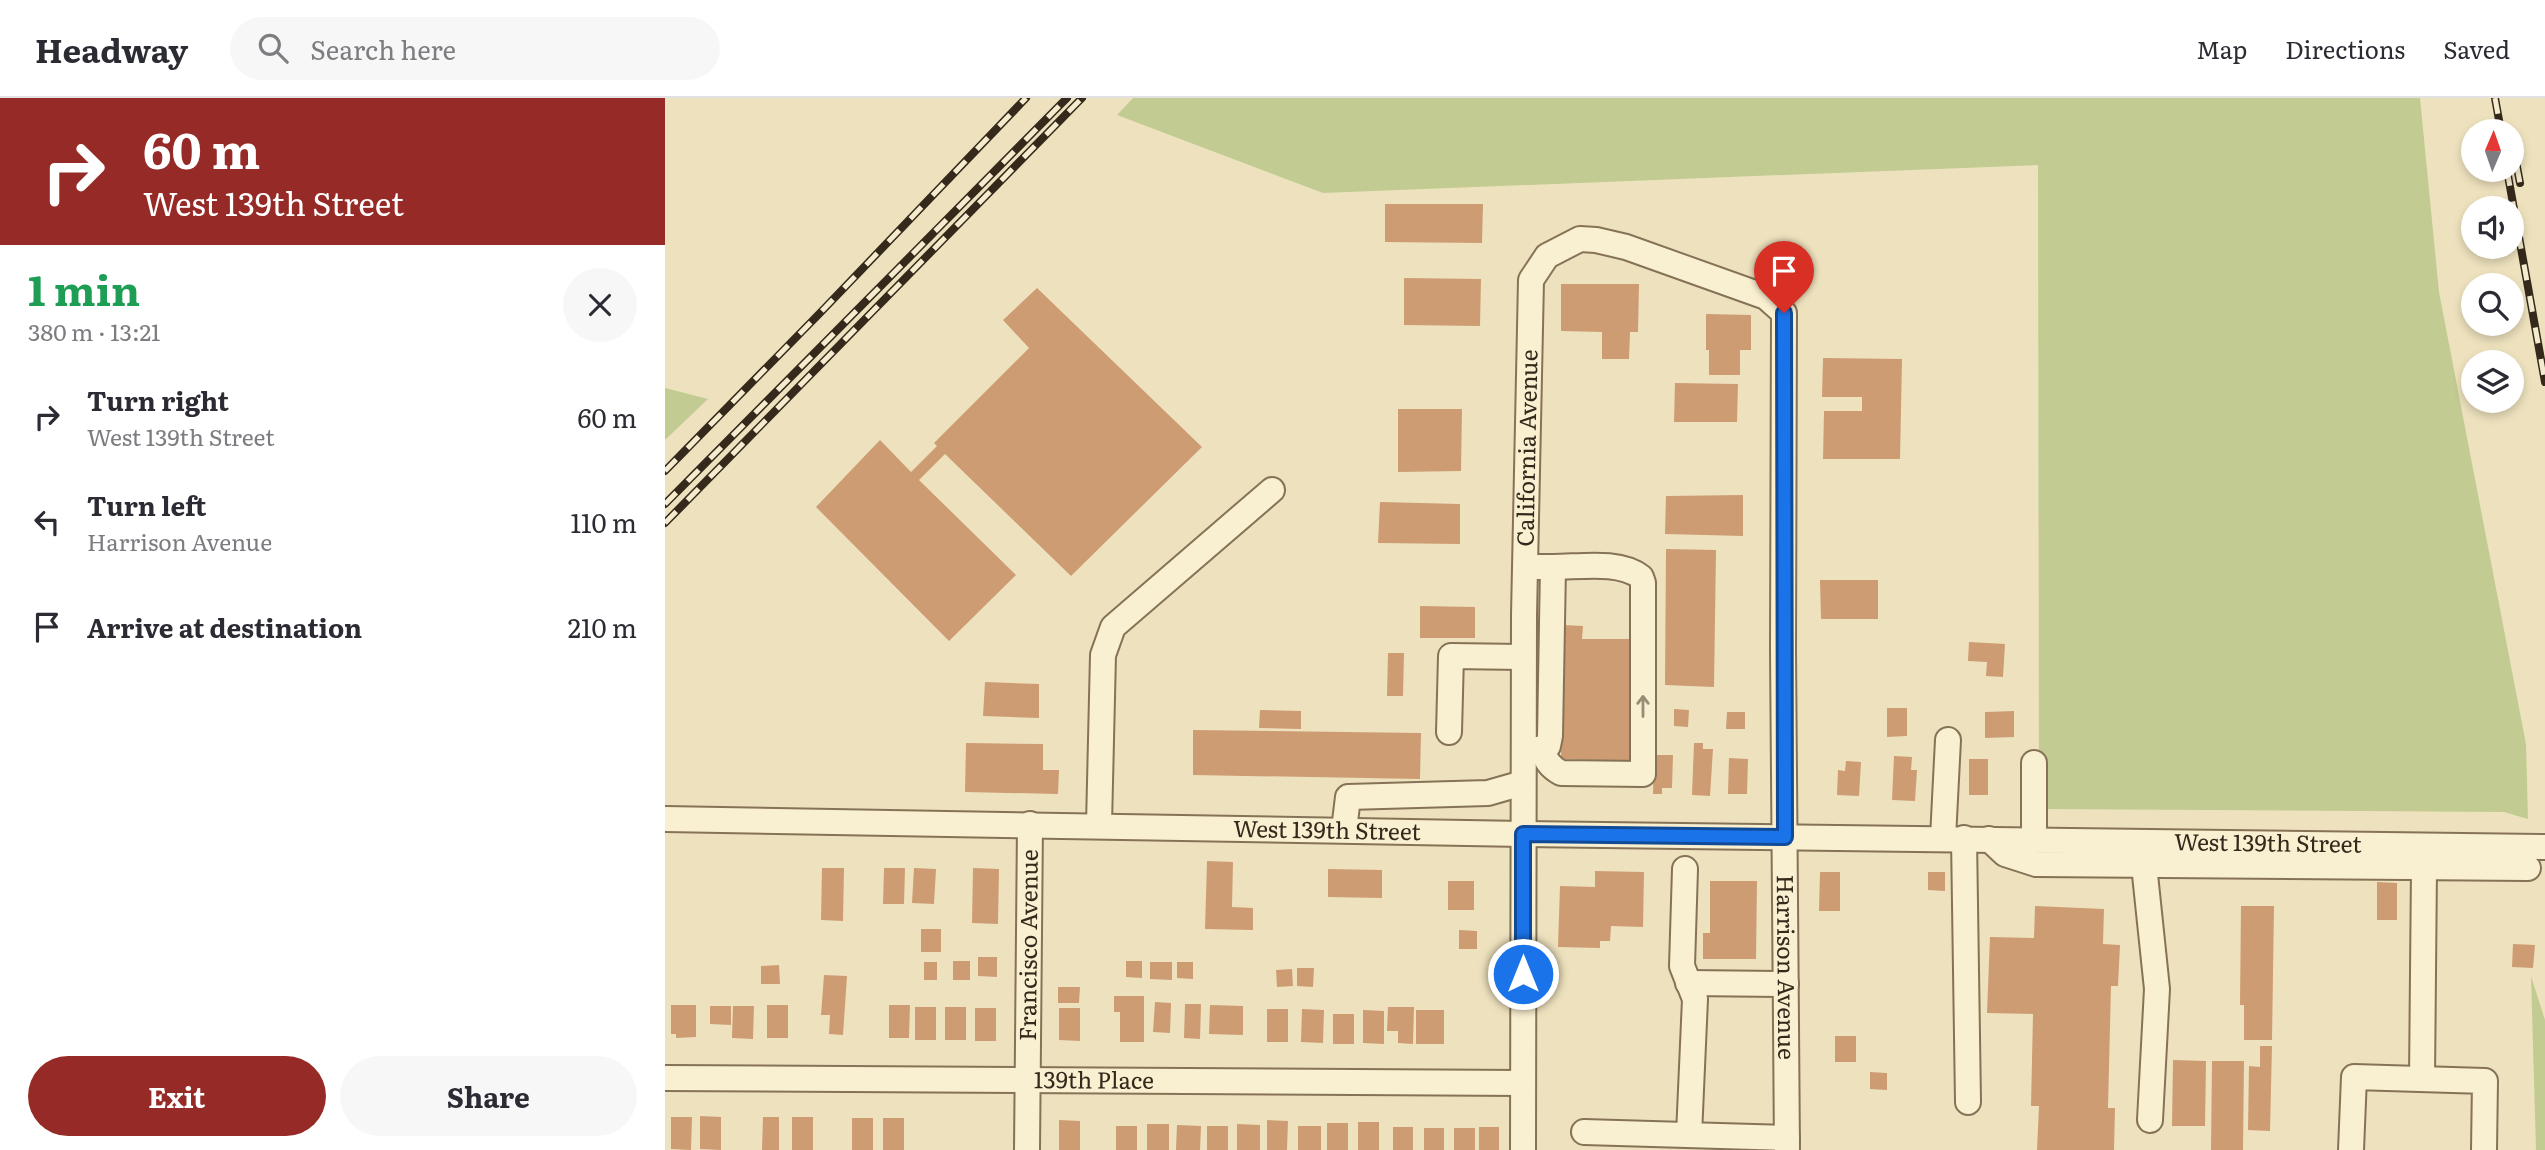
<!DOCTYPE html>
<meta charset="utf-8">
<style>
:root{--surface:#fff;--page:#f7f7f7;--text:#2b2b33;--muted:#7c7c81;--line:#e1e1e2;--accent:#952a26}
body{margin:0;font-family:Literata,serif;background:var(--page);color:var(--text);height:100vh;display:flex;flex-direction:column;font-size:26px;white-space:nowrap}
*{box-sizing:border-box;margin:0}
p{font-size:23px;color:var(--muted)}
.icon{flex:none;width:38px;height:38px;fill:none;stroke:currentColor;stroke-width:2;stroke-linecap:round;stroke-linejoin:round}
.map{position:relative;flex:1;overflow:hidden}
.side{display:flex;flex-direction:column;background:var(--surface);width:665px}
.side>*{flex:none}
.hud{background:#952a26;color:#fff;overflow:hidden}
.needle{width:46px;rotate:2deg}
.tools{position:absolute;left:1796px;top:21px;display:grid;gap:14px}
.tools a{display:grid;place-items:center;width:63px;height:63px;border-radius:50%;background:var(--surface);box-shadow:0 4px 10px #0003;font-size:35px}
.pin{position:absolute;display:grid;place-items:center;width:60px;height:60px;color:#fff;margin:-72px -30px;border-radius:50% 50% 50% 0;rotate:-45deg;box-shadow:0 0 7px #0007}
.pin .icon{rotate:45deg}
.me{position:absolute;width:77px;margin:-38px;rotate:0deg;stroke-linejoin:round;filter:drop-shadow(0 0 5px #0008)}
.turn{display:flex;align-items:center;gap:24px;height:147px;padding:0 28px;font-size:32px}
.turn .icon{width:91px;height:91px;stroke-width:2.5}
.turn b{display:block;font-size:49px;line-height:60px}
.round{display:grid;place-items:center;flex:none;width:74px;height:74px;border-radius:37px;background:var(--page)}
.overview{display:flex;align-items:center;justify-content:space-between;height:119px;padding:0 28px}
h1{font-size:42px;font-weight:700;line-height:52px;color:#1e9e55}
.primary-button{display:flex;gap:14px;margin-top:auto;padding:14px 28px}
.primary-button a{flex:1;height:80px;border-radius:42px;background:var(--accent);color:#fff;font-size:28px;font-weight:700;line-height:80px;text-align:center}
.primary-button a+a{background:var(--page);color:var(--text)}
ul{padding:0;list-style:none}
li{display:flex;align-items:center;gap:21px;height:105px;padding:0 28px}
li div{flex:1}
li b{display:block;font-size:26px}
li em{font-style:normal}
header{display:flex;align-items:center;gap:42px;box-sizing:border-box;height:98px;padding:0 35px;background:var(--surface);border-bottom:2px solid var(--line)}
header strong{font-size:33px}
nav{display:flex;gap:38px;margin-inline-start:auto;font-size:24px}
.search{width:490px;height:63px;background:var(--page);display:flex;align-items:center;gap:18px;box-sizing:border-box;padding:0 24px;border-radius:38px;color:var(--muted);font-size:26px}
main{display:flex;flex:1;min-height:0}
.map>svg:first-child{display:block}
.green{fill:#c2cc92}
.building{fill:#cd9c73}
.lines{fill:none;stroke-linecap:round;stroke-linejoin:round}
.minor-casing{stroke:#867257;stroke-width:28}
.minor{stroke:#f9efd1;stroke-width:24}
.rail-casing{stroke:#35291c;stroke-width:8}
.rail{stroke:#f5eccd;stroke-width:5;stroke-dasharray:16;stroke-linecap:butt}
.oneway{stroke:#978c76}
.route-casing{stroke:#114b97;stroke-width:18}
.route{stroke:#1a73e8;stroke-width:12}
.labels{text-anchor:middle;stroke-width:7;stroke-linejoin:round;paint-order:stroke}
.street-label{font-size:23px;fill:#35291c;stroke:#f5eccd}
</style>
<header>
<strong>Headway</strong>
<div class="search"><svg class="icon" aria-label="search" viewBox="0 0 24 24"><circle cx="10" cy="10" r="6"/><path d="M15 15l6 6"/></svg>Search here</div>
<nav><a>Map</a><a>Directions</a><a>Saved</a></nav>
</header>
<main>
<section class="side">
<div class="hud">
<div class="turn"><svg class="icon" aria-label="right" viewBox="0 0 24 24"><path d="M7 20v-9h11M14 6l5 5-5 5"/></svg><div><b>60 m</b>West 139th Street</div></div>
</div>
<div class="overview"><div><h1>1 min</h1><p>380 m · 13:21</p></div><a class="round"><svg class="icon" aria-label="close" viewBox="0 0 24 24"><path d="M6 6l12 12M18 6L6 18"/></svg></a></div>
<ul>
<li><svg class="icon" aria-label="right" viewBox="0 0 24 24"><path d="M7 20v-9h11M14 6l5 5-5 5"/></svg><div><b>Turn right</b><p>West 139th Street</p></div><em>60 m</em></li>
<li><svg class="icon" aria-label="left" viewBox="0 0 24 24"><path d="M17 20v-9H6M10 6l-5 5 5 5"/></svg><div><b>Turn left</b><p>Harrison Avenue</p></div><em>110 m</em></li>
<li><svg class="icon" aria-label="arrive" viewBox="0 0 24 24"><path d="M6 21V4h12l-3 4 3 4H6"/></svg><div><b>Arrive at destination</b></div><em>210 m</em></li>
</ul>
<div class="primary-button"><a>Exit</a><a>Share</a></div>
</section>
<div class="map">
<svg width="1880" height="1052" viewBox="0 0 1880 1052">
<rect width="100%" height="100%" fill="#eee2be"/>
<path class="green" d="M468,0H1755L1774,194L1861,646L1863,721L1839,714L1374,711L1373,67L658,95L452,17Z
M0,290L43,301L0,342Z
M1866,878L1880,922V1052H1871Z"/>
<path class="building" d="M720,106H818L817,145L720,144Z
M739,180L816,181L815,228L739,227Z
M896,186H974L973,234H965L964,261H937V234L896,233Z
M372,190L537,349L406,478L280,356L254,382L351,477L284,543L151,409L215,342L246,374L272,348L269,345L364,250L338,222Z
M1041,216L1086,217V252H1075V277H1044V252H1041Z
M1158,260L1237,261L1235,361H1158L1159,313H1197V299H1157Z
M1010,285L1073,286L1072,324H1009Z
M733,311H797L796,373L733,374Z
M1078,397V438L1000,436L1001,398Z
M715,404L795,406V446L713,445Z
M1001,451L1051,452L1049,589L1000,587Z
M1155,482H1213V521H1156Z
M755,508L810,509V540H755Z
M898,527L918,528L917,541H974L971,663L896,661Z
M1304,544L1340,546L1338,579L1321,578L1322,564L1303,563Z
M723,555H739L738,598H722Z
M320,584L374,586V620L318,618Z
M1222,610H1242V638L1222,639Z
M1009,611L1024,612L1023,629L1009,628Z
M595,612L636,613V631L594,630Z
M1349,613V639L1320,640V614Z
M1062,614H1080V631H1061Z
M528,632L756,635L755,681L528,677Z
M301,645L378,646V672H394L393,696L300,694Z
M1029,645H1038V651H1048L1045,698L1027,697Z
M989,657H1008L1007,690H997V696H988Z
M1229,658L1247,659L1246,672H1252L1250,703L1227,702Z
M1064,660L1083,661L1082,696H1063Z
M1304,661H1323V697H1304Z
M1181,663L1196,664L1194,698L1172,697L1173,672L1180,673Z
M542,763L568,764L567,809L588,810V832L540,831Z
M157,770H179L178,823L156,822Z
M219,770H240L239,806H218Z
M249,770L271,771L269,806L247,805Z
M308,770L334,771L333,826L307,825Z
M663,771L717,772V800L663,799Z
M930,773L979,774L978,829L946,828L945,843H935V850L893,849L895,788L930,789Z
M1155,774H1175V813H1154Z
M1263,774H1280V793L1263,792Z
M783,783H809V812H783Z
M1045,783H1092L1091,861H1038V835H1045Z
M1712,784L1732,785V822H1712Z
M1370,808L1439,811L1438,846L1455,847L1453,888H1446L1443,1010H1450L1449,1052H1372L1374,1008H1366L1368,916L1322,915L1325,839L1369,840Z
M1576,808H1609L1607,942H1579V907H1575Z
M256,831H276V854H256Z
M794,832L812,833V851H794Z
M1848,846L1870,847L1868,870L1847,869Z
M313,859H332V879L313,878Z
M288,863H305V882H288Z
M461,863H477V880L461,879Z
M259,864H272V882H259Z
M485,864H507V882L485,881Z
M512,864H528V881L512,880Z
M114,867L115,886H96V868Z
M632,870H649L648,889L632,888Z
M627,871L628,888L612,889L611,872Z
M159,877L182,878L178,937L164,936L165,917H156Z
M393,889H415L414,905H393Z
M449,898H479V944H455V914H449Z
M490,904L506,905L505,935L488,934Z
M520,906H536L535,941L519,940Z
M6,907H31V939L11,940V936H6Z
M102,907H123V940H102Z
M224,907H245L244,940H224Z
M545,907L578,908V937L544,936Z
M45,908H66V927L45,926Z
M68,908H89L88,941L67,940Z
M250,909H271V942H250Z
M280,909H301V942H280Z
M723,909H749L748,946L733,945V933H722Z
M310,910H331V943H310Z
M394,910H415V943L394,942Z
M602,911H623V944H602Z
M637,911L659,912L658,945L636,944Z
M698,912L719,913V946L698,945Z
M751,912H779V946H751Z
M668,916H689V946H668Z
M1170,938H1191V964H1170Z
M1595,948H1607L1605,1033L1583,1032L1584,968L1595,969Z
M1508,962L1541,963L1540,1028H1507Z
M1547,963H1579L1578,1052H1546Z
M1205,974L1222,975V992L1205,991Z
M35,1018L56,1019V1052L35,1051Z
M6,1019H27L26,1052L6,1051Z
M98,1019H114V1052H97Z
M127,1019H148V1052H127Z
M187,1020H208V1052H187Z
M218,1020H239V1052H218Z
M394,1022L415,1023V1052H394Z
M602,1022L623,1023L622,1052H602Z
M693,1024H714V1052H693Z
M662,1025H683V1052H662Z
M482,1026H504V1052H482Z
M572,1026L595,1027V1052H572Z
M512,1027L536,1028L535,1052H511Z
M451,1028H472V1052H451Z
M542,1028H563V1052H542Z
M633,1028H656V1052H633Z
M728,1029H748V1052H728Z
M814,1029H834V1052H814Z
M759,1030H779V1052H759Z
M789,1030H810V1052H789Z"/>
<g class="lines">
<defs>
<g id="minor">
<path d="M784,634L786,558L858,559"/>
<path d="M862,651H877L883,648L885,638L888,469H873"/>
<path d="M877,651C881,663 885,669 896,675L978,676V485L976,479C954,462 915,469 888,469"/>
<path id="s1" d="M0,721L858,736L1880,749"/>
<path d="M434,727L438,557L448,529L607,392"/>
<path d="M679,732L683,699L823,695L858,685"/>
<path d="M1278,740L1283,642"/>
<path d="M1299,740L1303,1004"/>
<path d="M1324,741L1340,756L1371,766L1863,770"/>
<path d="M1369,741V665"/>
<path d="M1479,767L1492,891L1485,1022"/>
<path d="M1020,771L1017,868L1030,901L1024,1037"/>
<path d="M1023,885L1121,886"/>
<path id="s2" d="M0,980L858,985"/>
<path d="M1757,981L1759,770"/>
<path d="M919,1034L1122,1040"/>
<path id="s3" d="M362,1052L365,726"/>
<path id="s4" d="M858,1052L859,517L866,182L882,158L915,141L931,142L961,149L1101,199L1119,215L1118,552L1122,1052"/>
<path d="M1686,1052L1689,979L1820,983L1819,1052"/>
</g>
</defs>
<use href="#minor" class="minor-casing"/>
<use href="#minor" class="minor"/>
<defs>
<path id="rail" d="M1830,0L1836,33
M1846,37L1855,85
M1842,72L1880,284
M0,373L155,215L361,0
M0,406L402,0
M0,425L417,0"/>
</defs>
<use href="#rail" class="rail-casing"/>
<use href="#rail" class="rail"/>
</g>
<defs><path id="oneway-shaft" d="M-6 0H5M1.5-3L5.5 0L1.5 3" fill="none" stroke-width="1.6" stroke-linecap="round" stroke-linejoin="round" transform="scale(1.75)"/></defs>
<use class="oneway" href="#oneway-shaft" transform="translate(978 608) rotate(-90)"/>
<g class="lines">
<defs>
<path id="route" d="M858,876V736L1120,739L1119,215"/>
</defs>
<use href="#route" class="route-casing"/>
<use href="#route" class="route"/>
</g>
<g class="labels">
<g class="street-label">
<text dy="8" stroke="none"><textPath href="#s4" startOffset="702">California Avenue</textPath></text>
<text dy="8" stroke="none"><textPath href="#s1" startOffset="662">West 139th Street</textPath></text>
<text dy="8" stroke="none"><textPath href="#s1" startOffset="1603">West 139th Street</textPath></text>
<text dy="8" stroke="none"><textPath href="#s3" startOffset="205">Francisco Avenue</textPath></text>
<text dy="8" stroke="none"><textPath href="#s4" startOffset="1810">Harrison Avenue</textPath></text>
<text dy="8" stroke="none"><textPath href="#s2" startOffset="429">139th Place</textPath></text>
</g>
</g>
</svg>
<div class="tools">
<a><svg class="needle" viewBox="-14 -14 28 28"><path d="M0-13l5 13h-10z" fill="#e53935"/><path d="M0 13l5-13h-10z" fill="#7c7c81"/></svg></a>
<a><svg class="icon" aria-label="sound" viewBox="0 0 24 24"><path d="M4 9h4l5-4v14l-5-4H4zM17 9q2 3 0 6"/></svg></a>
<a><svg class="icon" aria-label="search" viewBox="0 0 24 24"><circle cx="10" cy="10" r="6"/><path d="M15 15l6 6"/></svg></a>
<a><svg class="icon" aria-label="layers" viewBox="0 0 24 24"><path d="M12 4l9 5-9 5-9-5zM3 14l9 5 9-5"/></svg></a>
</div>
<div class="pin" style="left:1119px;top:215px;background:#d93025"><svg class="icon" aria-label="arrive" viewBox="0 0 24 24"><path d="M6 21V4h12l-3 4 3 4H6"/></svg></div>
<svg class="me" style="left:858px;top:876px" viewBox="-20 -20 40 40"><circle r="17" fill="#1a73e8" stroke="#fff" stroke-width="3"/><path d="M0-11L8 9 0 5-8 9z" fill="#fff"/></svg>
</div>
</main>
